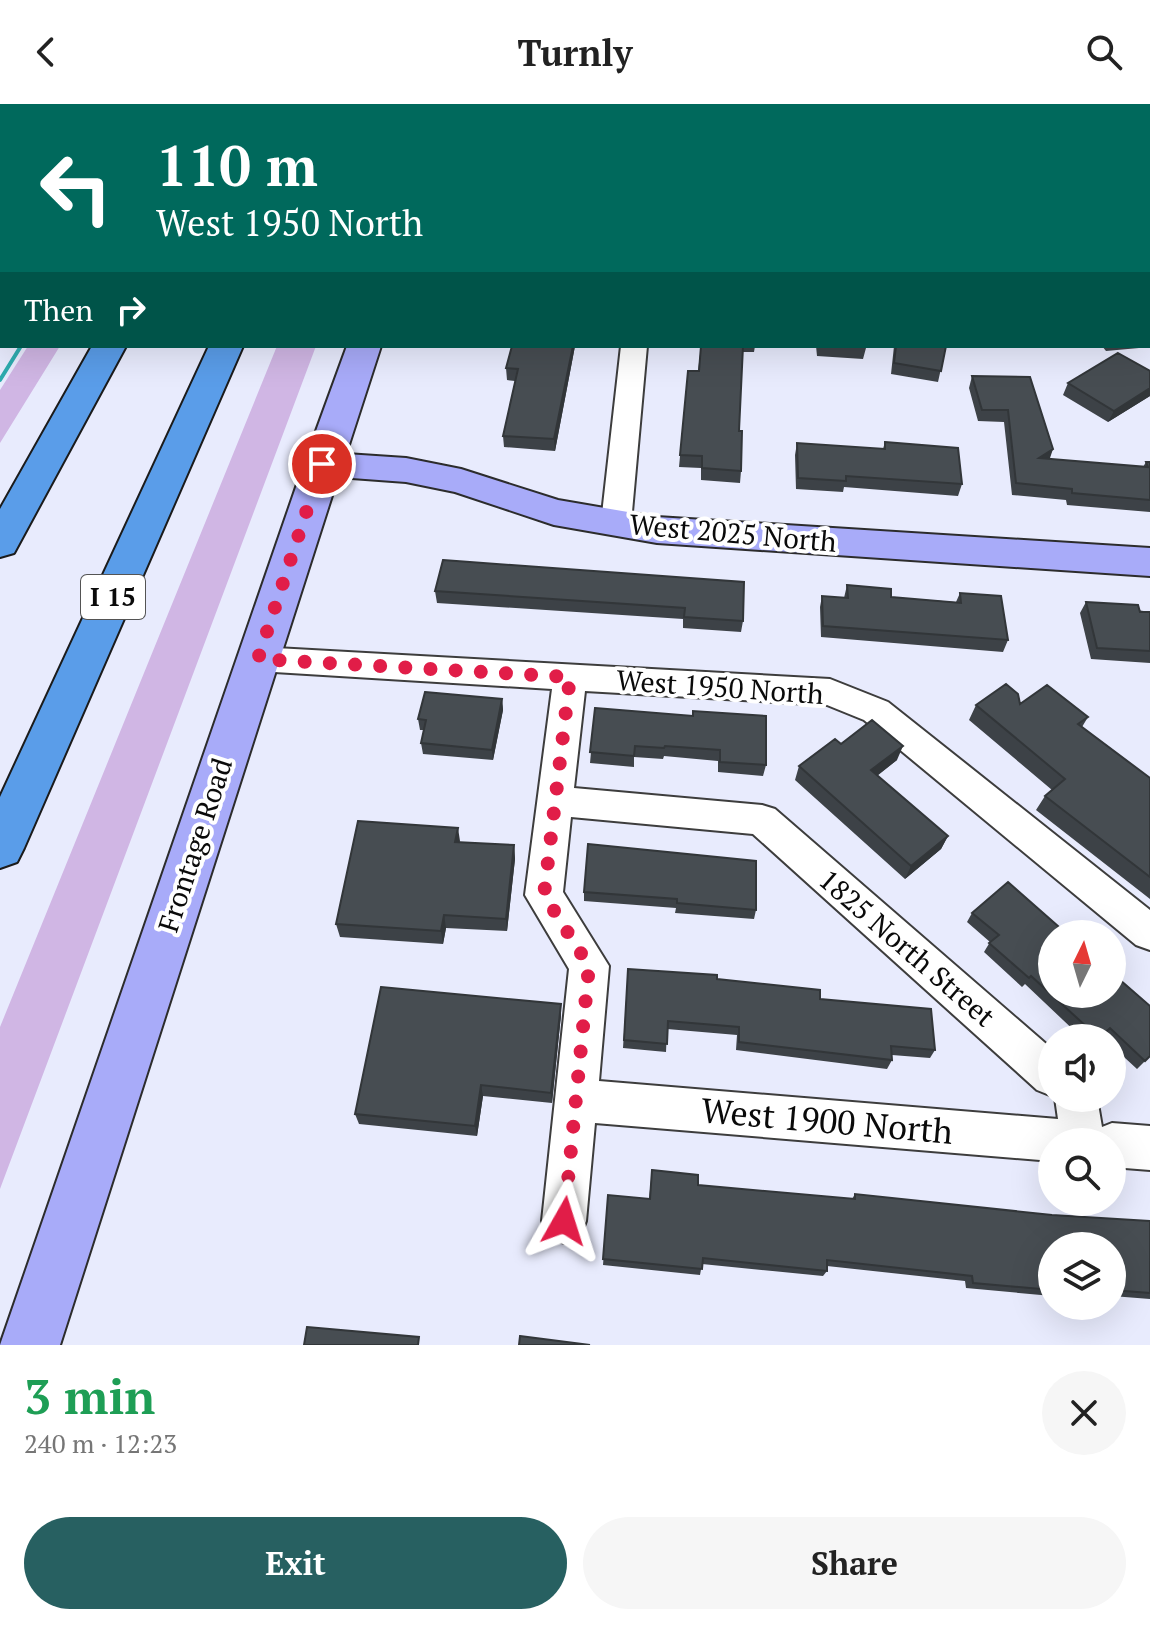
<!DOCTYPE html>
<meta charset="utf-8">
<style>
:root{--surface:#fff;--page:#f6f6f6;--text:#222;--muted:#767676;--accent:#276061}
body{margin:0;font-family:"PT Serif",serif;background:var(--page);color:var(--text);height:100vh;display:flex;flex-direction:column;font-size:30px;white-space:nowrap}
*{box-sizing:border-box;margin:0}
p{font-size:26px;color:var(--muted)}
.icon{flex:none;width:44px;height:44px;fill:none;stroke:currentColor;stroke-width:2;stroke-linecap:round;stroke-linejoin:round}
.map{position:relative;height:1241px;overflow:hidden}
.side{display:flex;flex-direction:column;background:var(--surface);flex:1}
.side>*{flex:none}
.guide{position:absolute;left:0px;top:0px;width:1150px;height:244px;box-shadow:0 8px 32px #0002;background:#00695c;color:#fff;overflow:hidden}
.needle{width:52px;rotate:5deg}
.tools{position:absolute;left:1038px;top:816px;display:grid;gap:16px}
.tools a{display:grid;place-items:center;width:88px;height:88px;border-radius:50%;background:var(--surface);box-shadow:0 8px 32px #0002;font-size:40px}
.pin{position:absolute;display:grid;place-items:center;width:68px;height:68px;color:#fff;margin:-34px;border:4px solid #fff;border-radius:50%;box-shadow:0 2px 8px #0007}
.me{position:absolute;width:88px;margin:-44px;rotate:6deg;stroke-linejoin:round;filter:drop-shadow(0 0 6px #0008)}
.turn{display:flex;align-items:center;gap:28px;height:168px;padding:0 24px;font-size:36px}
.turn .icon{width:104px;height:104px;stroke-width:2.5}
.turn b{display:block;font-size:56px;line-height:68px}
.then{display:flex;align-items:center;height:76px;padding:0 24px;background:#0003;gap:16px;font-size:30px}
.round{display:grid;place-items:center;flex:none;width:84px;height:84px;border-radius:42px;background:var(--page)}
.overview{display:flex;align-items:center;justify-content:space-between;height:136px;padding:0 24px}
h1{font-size:48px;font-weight:800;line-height:60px;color:#1e9e55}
.cta{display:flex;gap:16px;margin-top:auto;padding:16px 24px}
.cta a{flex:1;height:92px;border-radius:48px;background:var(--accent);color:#fff;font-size:32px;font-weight:800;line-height:92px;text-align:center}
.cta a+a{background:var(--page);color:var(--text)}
header{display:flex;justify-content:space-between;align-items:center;height:104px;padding:0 24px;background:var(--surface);font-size:36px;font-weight:800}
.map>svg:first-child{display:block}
.green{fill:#d0b6e4}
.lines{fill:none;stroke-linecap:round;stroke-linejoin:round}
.street-casing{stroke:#3d3d3d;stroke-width:4}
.secondary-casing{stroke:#2c2c2c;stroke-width:4}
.highway-casing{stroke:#1b1b1b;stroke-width:4}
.street{fill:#fff;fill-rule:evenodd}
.secondary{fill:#a8abf9;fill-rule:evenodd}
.highway{fill:#5a9de9;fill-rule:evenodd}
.rail{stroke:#2dabae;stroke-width:4}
.wall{fill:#3d4247}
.shaded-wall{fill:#323639}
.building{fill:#474d52;stroke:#323639;stroke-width:2}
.route{stroke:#e11d48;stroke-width:14;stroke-dasharray:0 25.2}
.labels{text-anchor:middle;stroke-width:8;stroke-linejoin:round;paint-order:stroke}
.shield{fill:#fff;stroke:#545454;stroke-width:2}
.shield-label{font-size:26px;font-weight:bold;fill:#0a0a0a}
.street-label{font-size:28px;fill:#0a0a0a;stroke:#fff}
.near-street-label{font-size:34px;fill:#0a0a0a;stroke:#fff}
</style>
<header><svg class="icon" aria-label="back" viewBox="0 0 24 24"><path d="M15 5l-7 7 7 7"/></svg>Turnly<svg class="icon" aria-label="search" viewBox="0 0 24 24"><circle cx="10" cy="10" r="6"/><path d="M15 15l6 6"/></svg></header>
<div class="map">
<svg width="1150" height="1241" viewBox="0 0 1150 1241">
<rect width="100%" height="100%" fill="#e8ebfd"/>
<path class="green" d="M767,0H1150V17L1148,2Z
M28,242H60L0,339V286Z
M277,242H316L0,1085V923Z"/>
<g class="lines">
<defs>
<path id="street" d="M649,0H669V2H649Z
M1148,96L1150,97V111L1148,110Z
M621,242H647L631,419L626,426L616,429L606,426L601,419Z
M258,543L830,575L888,598L1150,806V846L1136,841L864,616L827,601L585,587L574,684L762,701L775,705L1052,945V992L1037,986L753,730L571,713L563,788L609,862L599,977L1058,1015L1055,994H1097L1102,1023L1112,1019L1150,1022V1066L1112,1063V1038H1052V1057L595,1019L586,1117L580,1133L564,1139L548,1133L542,1117L569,865L525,791L552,585L258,567L246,564L242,555L246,546Z"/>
<path id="secondary" d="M347,242H381L346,350L406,354L461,365L558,396L657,413L1150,444V472L657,439L554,421L455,388L406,378L338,373L60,1241H0L304,360Z"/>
<path id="highway" d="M92,242H126L14,449L0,453V405Z
M209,242H243L24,744L17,758L0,764V693Z"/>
</defs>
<use href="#street" class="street-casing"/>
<use href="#secondary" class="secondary-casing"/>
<use href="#highway" class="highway-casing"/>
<use href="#street" class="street"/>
<use href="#secondary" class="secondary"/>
<use href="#highway" class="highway"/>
<path class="rail" d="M0,199L2,196
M0,225L2,221
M0,276L21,242"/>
</g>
<path class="wall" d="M1150,134V243L1106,247L1102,242H1148V135Z
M575,242L555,347L504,343L503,332L515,277L507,276L506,264Z
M701,242H755L754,248H742L739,327L741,367L740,379L701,376V364L679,363L688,267H698Z
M816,242H866V244L863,255L817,252Z
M894,242H946L938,278L891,270Z
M1150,267V292L1108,318L1063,291L1068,279Z
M972,272L1030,273L1049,355L1143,363L1146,358H1150V408L1067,401L1066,396L1012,391L1004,318L978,317L969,284Z
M885,338L962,380L958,392L844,383L843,388L796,385L795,351L797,339L883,345Z
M744,478L743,517L741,528L683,524V515L437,499L435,487Z
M847,481L891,493L956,498L960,489L1008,536L1003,548L821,533L820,503L822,492L844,494Z
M1086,498L1150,508V559L1091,555L1080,509Z
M502,595L503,606L493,656L423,650L421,639L424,626H420L418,615Z
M1020,600L1088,613L1082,623L1150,674V795L1036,706L1045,692L1052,686L969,616L976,601Z
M595,604L766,661L763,672L718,668V657L664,652L663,655L634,653V663L590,659Z
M841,640L897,656L877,672L948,732L941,745L905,775L795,676L799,662Z
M459,738L514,741L515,755L507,827L446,824L443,840L340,833L336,820Z
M756,757V806L754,815L675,809L676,804L584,797V788Z
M972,809L1112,890L1150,952L1137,965L1112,942V934H1103L1102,933L1101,934H1082L1025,880L1022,883L984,848L990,838L967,818Z
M628,865L717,875L820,895L935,946L930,954L892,951V956L887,965L736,946L737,931L667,925L666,948L623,944Z
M561,900V911L552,999L483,992L477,1032L359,1020L355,1010Z
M652,1066L698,1081L852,1095L855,1090L1052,1111L1150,1117V1195L1112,1192V1142H1052V1192L966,1184L965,1177L827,1162V1167L823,1172L702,1160L700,1171L603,1161L608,1091L649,1095Z"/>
<path class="shaded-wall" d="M573,242H575L555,347L554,335Z
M1150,284V292L1108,318L1114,307Z
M1053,345L1049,357L1039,354Z
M502,595L503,606L493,656L492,646Z
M903,642L897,656L866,680L871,666Z
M458,724L460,737L457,752L455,738Z
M948,732L941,745L905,775L911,762Z
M514,741L515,755L507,827L506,815Z
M444,811L446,824L443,840L441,827Z
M561,900V911L552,999L551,989Z
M481,981L483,992L477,1032L475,1022Z"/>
<path class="building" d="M558,0H607V2H558Z
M1150,134V232H1148V135Z
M512,242H573L554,335L503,332L518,265L506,264Z
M701,242H743L739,327H742L741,367L702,364V352L680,351L688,267H699Z
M896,242H946L941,267L894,259Z
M1118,249L1150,267V284L1114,307L1068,279Z
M972,272L1030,273L1053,345L1039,354L1148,363L1146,358H1150V396L1072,389V385L1016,379L1008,306H982Z
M885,338L958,344L962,380L846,372V377L798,374L797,339L885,345Z
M443,456L744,478L743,517L684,513L685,504L435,487Z
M847,481L891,485V493L961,499L960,489L1001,492L1008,536L823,522L822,492L848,494Z
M1086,498L1138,501L1140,508H1150V547L1097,544Z
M1006,580L1018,590L1020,600L1047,581L1088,613L1078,620L1150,674V773L1045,692L1065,675L976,601Z
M425,588L502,595L492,646L421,639L426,616L418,615Z
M595,604L693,612V607L766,612V661L720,658V646L665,642L664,644L635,642L634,652L590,648Z
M872,616L903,642L871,666L948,732L911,762L799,662L835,635L841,640Z
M358,717L458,724L455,738L514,741L506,815L444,811L441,827L336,820Z
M588,740L756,757V806L677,799V795L584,788Z
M1008,778L1067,830H1052V890H1112V869L1150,902V952L1145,957L1110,924L1099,934L1031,872L1029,874L989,839L999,831L972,809Z
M628,865L717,871V875L820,886V895L931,905L935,946L891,942L892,956L739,938V923L668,917L667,940L624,936Z
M381,883L561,900L551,989L481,981L475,1022L355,1010Z
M652,1066L698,1071V1081L855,1095V1090L1052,1111L1150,1117V1189L1112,1186V1142H1052V1186L973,1179L972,1172L827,1156V1167L703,1154L702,1165L603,1155L608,1091L650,1095Z
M307,1223L419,1233L418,1241H304Z
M520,1232L590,1241H519Z"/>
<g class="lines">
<path class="route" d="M322,360L258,555L570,573L544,791L589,862L564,1117"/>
</g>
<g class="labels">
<rect class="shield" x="81" y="471" width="64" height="44" rx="6"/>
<g class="shield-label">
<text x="113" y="502">I 15</text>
</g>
<g class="street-label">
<text transform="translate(733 429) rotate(5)" y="10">West 2025 North</text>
<text transform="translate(720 583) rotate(4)" y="10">West 1950 North</text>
<text transform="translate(195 741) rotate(-72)" y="10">Frontage Road</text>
<text transform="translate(907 844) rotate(41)" y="10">1825 North Street</text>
</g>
<g class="near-street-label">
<text transform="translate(827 1017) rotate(5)" y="12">West 1900 North</text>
</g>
</g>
</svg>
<div class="tools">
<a><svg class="needle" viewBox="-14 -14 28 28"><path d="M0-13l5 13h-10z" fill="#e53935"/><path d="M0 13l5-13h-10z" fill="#767676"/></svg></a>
<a><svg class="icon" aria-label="sound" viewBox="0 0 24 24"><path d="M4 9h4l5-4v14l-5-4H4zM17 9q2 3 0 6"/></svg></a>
<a><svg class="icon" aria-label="search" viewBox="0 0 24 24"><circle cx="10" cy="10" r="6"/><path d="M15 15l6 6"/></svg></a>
<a><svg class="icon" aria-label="layers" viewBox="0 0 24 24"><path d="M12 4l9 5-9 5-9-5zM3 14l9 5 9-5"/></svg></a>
</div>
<div class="pin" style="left:322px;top:360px;background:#d93025"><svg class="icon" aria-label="arrive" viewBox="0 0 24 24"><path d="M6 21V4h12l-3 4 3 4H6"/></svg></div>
<svg class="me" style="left:564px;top:1117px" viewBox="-20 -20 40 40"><path d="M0-17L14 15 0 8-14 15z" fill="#e11d48" stroke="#fff" stroke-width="4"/></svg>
<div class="guide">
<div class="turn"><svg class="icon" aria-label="left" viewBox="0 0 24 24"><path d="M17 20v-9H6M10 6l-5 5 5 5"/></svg><div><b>110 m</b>West 1950 North</div></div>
<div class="then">Then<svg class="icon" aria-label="right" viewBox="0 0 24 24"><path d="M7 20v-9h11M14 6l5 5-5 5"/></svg></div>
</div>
</div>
<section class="side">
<div class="overview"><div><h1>3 min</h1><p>240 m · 12:23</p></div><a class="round"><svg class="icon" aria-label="close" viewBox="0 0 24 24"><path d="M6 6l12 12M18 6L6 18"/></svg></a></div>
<div class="cta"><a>Exit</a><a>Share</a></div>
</section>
